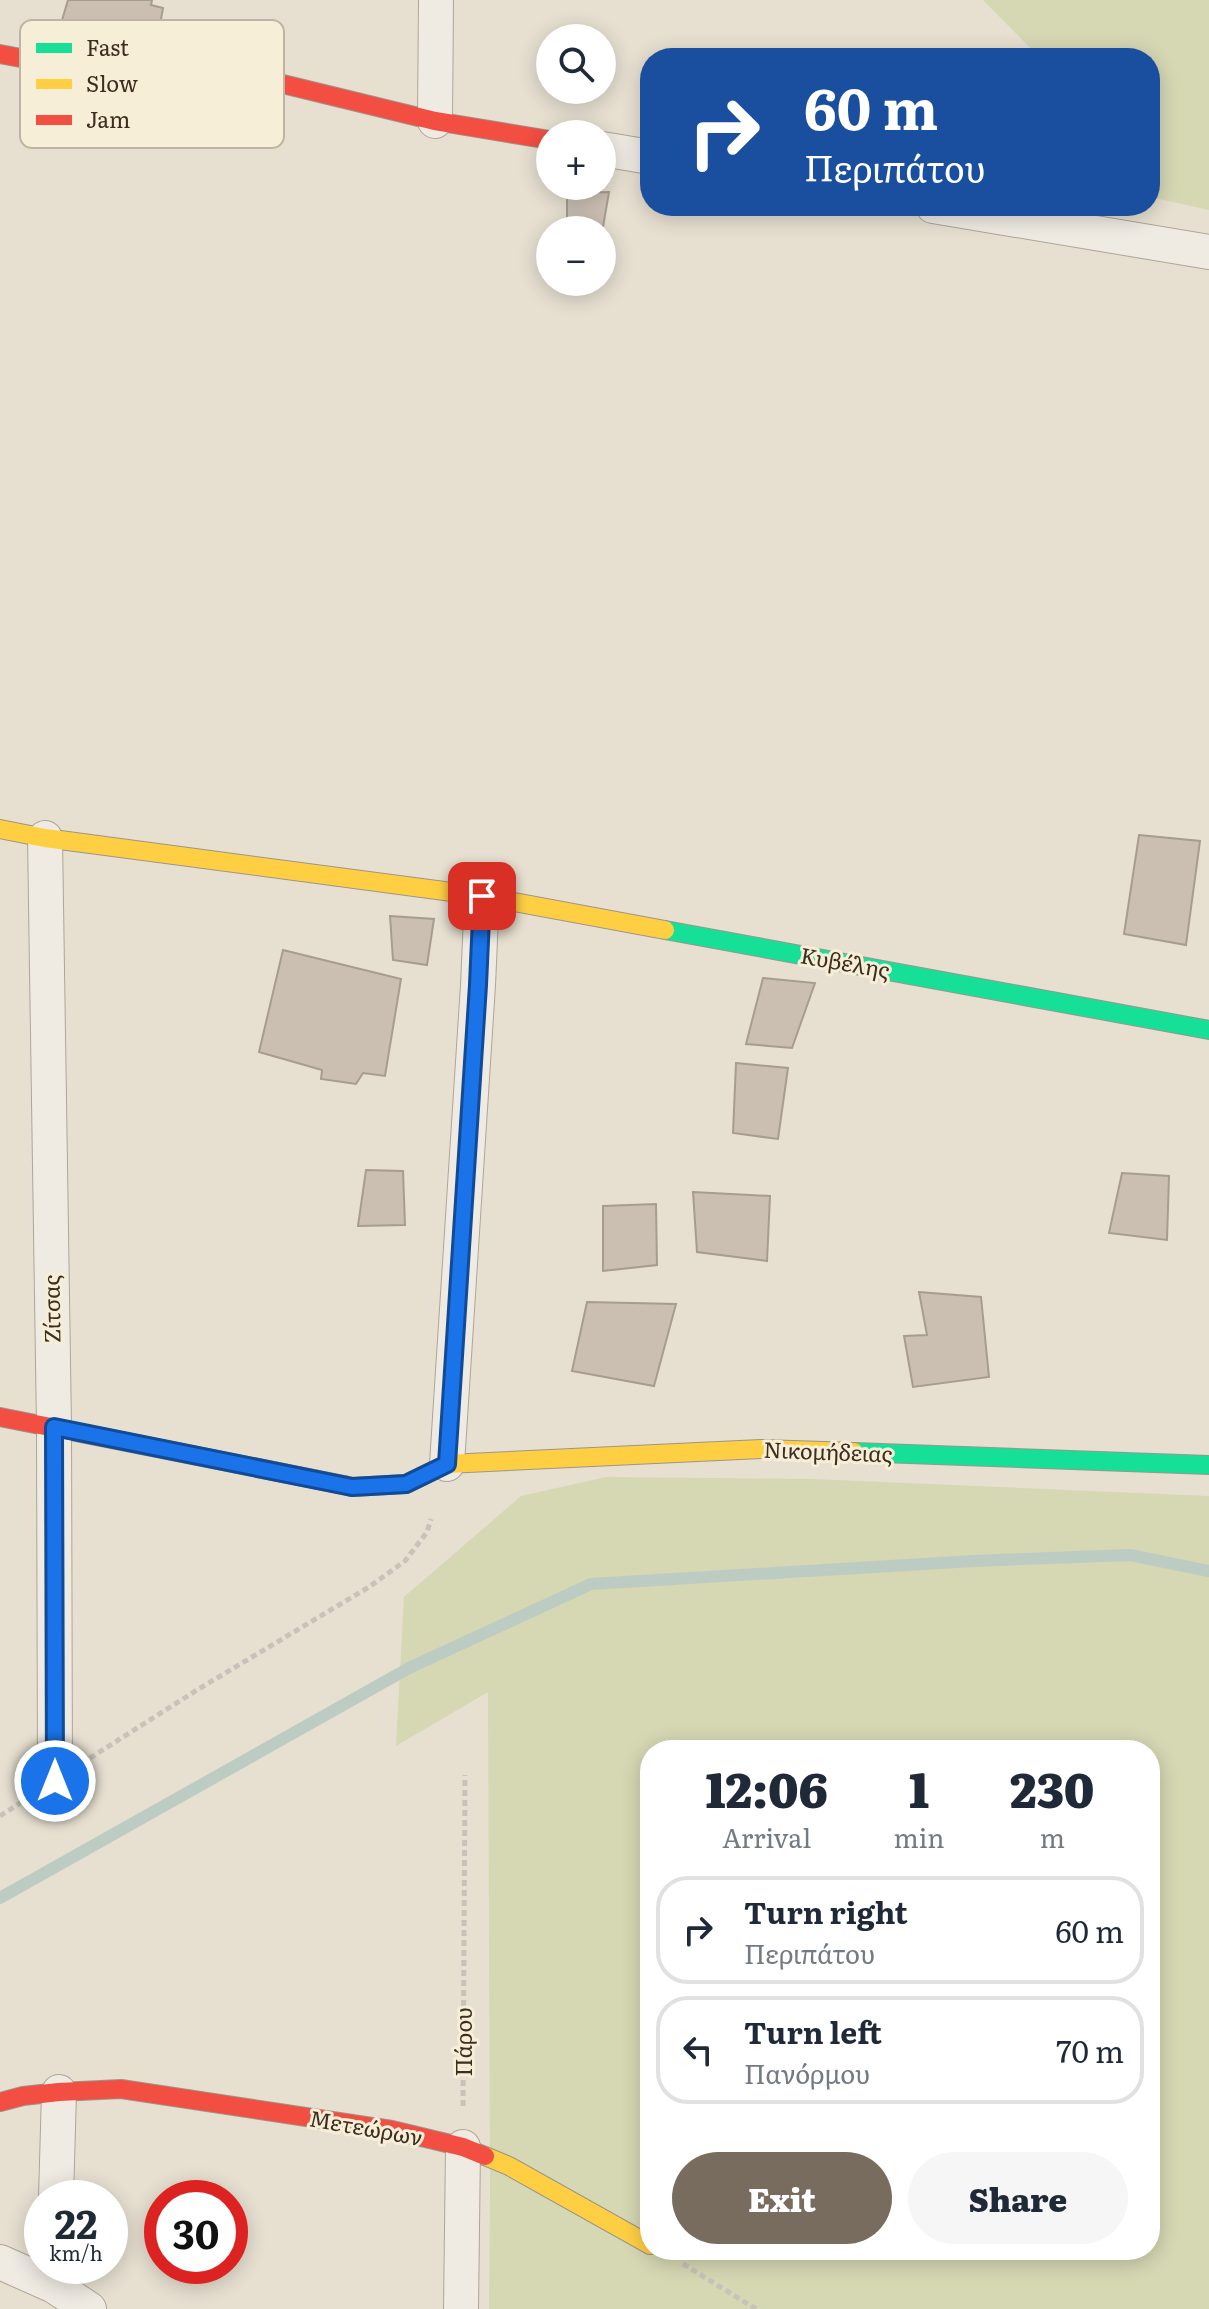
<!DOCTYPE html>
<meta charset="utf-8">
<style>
:root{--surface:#fff;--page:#f6f6f7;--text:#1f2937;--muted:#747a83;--line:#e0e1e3;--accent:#786c5e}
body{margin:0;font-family:Literata,serif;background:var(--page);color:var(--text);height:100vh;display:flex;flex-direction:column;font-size:30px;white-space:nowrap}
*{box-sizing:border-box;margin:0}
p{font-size:26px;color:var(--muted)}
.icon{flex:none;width:44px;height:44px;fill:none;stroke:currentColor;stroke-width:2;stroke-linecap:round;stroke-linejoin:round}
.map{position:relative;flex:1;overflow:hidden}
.drawer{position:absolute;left:640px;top:1740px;width:520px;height:520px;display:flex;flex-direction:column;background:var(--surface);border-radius:32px;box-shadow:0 4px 20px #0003}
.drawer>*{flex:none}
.hud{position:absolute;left:640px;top:48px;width:520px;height:168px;border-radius:32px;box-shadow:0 4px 20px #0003;background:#1a4fa0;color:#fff;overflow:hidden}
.tools{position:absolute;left:536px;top:24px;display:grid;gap:16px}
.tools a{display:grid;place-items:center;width:80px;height:80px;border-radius:50%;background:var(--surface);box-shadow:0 4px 20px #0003;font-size:40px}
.speed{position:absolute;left:24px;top:2180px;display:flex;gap:16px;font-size:40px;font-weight:700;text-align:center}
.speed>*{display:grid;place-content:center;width:104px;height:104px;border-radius:50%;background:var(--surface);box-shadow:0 4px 20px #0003;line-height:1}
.speed small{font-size:20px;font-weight:400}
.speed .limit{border:12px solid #d22;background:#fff;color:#111}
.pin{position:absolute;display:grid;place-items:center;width:68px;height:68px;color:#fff;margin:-34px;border-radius:16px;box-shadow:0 4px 12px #0006}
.me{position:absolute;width:88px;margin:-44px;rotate:0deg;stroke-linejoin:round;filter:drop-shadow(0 0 6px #0008)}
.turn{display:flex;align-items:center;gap:28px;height:168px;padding:0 32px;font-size:36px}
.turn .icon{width:104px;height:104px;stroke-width:2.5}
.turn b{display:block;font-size:56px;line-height:68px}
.eta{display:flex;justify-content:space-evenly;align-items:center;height:136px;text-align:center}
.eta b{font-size:48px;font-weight:800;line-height:56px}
.action{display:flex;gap:16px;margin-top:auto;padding:16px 32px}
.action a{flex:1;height:92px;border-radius:48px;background:var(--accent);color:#fff;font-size:32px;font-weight:800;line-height:92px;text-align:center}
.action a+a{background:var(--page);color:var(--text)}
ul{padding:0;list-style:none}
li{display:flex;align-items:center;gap:24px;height:108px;margin:0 16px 12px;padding:0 16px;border:4px solid var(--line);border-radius:32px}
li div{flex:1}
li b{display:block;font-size:30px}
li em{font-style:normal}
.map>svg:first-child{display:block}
.green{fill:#d6d7b3;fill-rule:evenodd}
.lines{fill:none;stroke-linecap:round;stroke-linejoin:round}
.stream{stroke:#bcccc2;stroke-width:12}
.building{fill:#cbbfb2;stroke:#a89c90;stroke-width:2}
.street-casing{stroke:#ada599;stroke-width:36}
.fast-casing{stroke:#9c958a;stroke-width:20}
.slow-casing{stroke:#9c958a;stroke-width:20}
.jam-casing{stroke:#9c958a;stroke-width:20}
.path{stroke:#c8c2b9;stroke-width:5;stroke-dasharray:6 4;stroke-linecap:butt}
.street{stroke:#efebe3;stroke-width:34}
.fast{stroke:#16e098;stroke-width:18}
.slow{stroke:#ffcf43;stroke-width:18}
.jam{stroke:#f24e42;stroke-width:18}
.route-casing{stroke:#114b97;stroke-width:20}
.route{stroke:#1a73e8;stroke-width:14}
.labels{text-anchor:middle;stroke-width:6;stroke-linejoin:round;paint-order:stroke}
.street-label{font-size:22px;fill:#3d2e20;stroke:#f7eed8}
.key{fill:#f7eed8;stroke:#bfb4a1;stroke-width:2}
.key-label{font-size:22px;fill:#3d2e20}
</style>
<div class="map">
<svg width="1209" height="2309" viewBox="0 0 1209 2309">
<rect width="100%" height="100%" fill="#e7e0d1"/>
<path class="green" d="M983,0H1209V210L1150,197V58H1040Z
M606,1477L813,1479L1209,1496V2309H489L490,2190L488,1692L396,1746L404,1597L521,1496ZM650,1750H1150V2250H650Z"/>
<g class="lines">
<path class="stream" d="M0,1898L409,1668L591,1584L973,1561L1130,1555L1209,1571"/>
</g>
<path class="building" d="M68,0H152L151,5L163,8L157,42L60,27Z
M609,192L602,233V230H567V193Z
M1139,835L1200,841L1186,945L1124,934Z
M390,916L434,919L427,965L393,960Z
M283,950L401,979L385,1076L363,1073L356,1084L321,1079L322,1070L259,1052Z
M763,978L815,983L792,1048L746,1044Z
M736,1063L788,1068L778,1139L733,1133Z
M366,1170L403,1171L405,1225L358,1226Z
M1122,1173L1169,1176L1167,1240L1109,1233Z
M693,1192L770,1196L767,1261L697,1252Z
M656,1204L657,1265L603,1271V1206Z
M919,1292L981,1297L989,1377L913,1387L904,1336L927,1335Z
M587,1302L676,1304L654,1386L572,1371Z"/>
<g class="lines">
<defs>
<path id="street" d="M435,121L436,0
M602,149L650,157
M933,206L1209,252
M45,838L54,1427L55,1781
M447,1464L478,985L482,896
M56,2198L59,2092
M0,2262L54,2286L89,2309
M461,2309L463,2147"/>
<path id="fast" d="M665,930L1209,1030
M854,1452L1209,1465"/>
<path id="slow" d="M0,829L45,838L482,896L665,930
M344,1485L352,1487L406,1484L447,1464L761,1449L854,1452
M485,2156L509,2166L650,2245"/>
<path id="jam" d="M0,54L58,65L258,78L435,121L550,140
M0,1417L344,1485
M0,2102L23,2096L59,2092L121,2089L392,2130L463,2147L485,2156"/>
</defs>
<use href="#street" class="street-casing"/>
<use href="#fast" class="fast-casing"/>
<use href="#slow" class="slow-casing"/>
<use href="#jam" class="jam-casing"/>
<path class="path" d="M90,1758L197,1690L369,1587L405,1561L427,1532L431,1519
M0,1816L25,1800
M463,2106L465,1775
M683,2264L756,2309"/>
<use href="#street" class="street"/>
<use href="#fast" class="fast"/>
<use href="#slow" class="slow"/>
<use href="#jam" class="jam"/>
</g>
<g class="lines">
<defs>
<path id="route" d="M55,1781L54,1427L352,1487L406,1484L447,1464L478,985L482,896"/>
</defs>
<use href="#route" class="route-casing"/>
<use href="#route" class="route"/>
</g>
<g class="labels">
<g class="street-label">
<text transform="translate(845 963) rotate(10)" y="8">Κυβέλης</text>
<text transform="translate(52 1309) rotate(-91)" y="8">Ζίτσας</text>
<text transform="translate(828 1452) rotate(2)" y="8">Νικομήδειας</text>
<text transform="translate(464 2042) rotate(-90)" y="8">Πάρου</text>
<text transform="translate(366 2128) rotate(10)" y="8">Μετεώρων</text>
</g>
</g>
<rect x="20" y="20" width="264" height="128" rx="12" class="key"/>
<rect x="36" y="43" width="36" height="10" fill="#16e098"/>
<rect x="36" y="79" width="36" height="10" fill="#ffcf43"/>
<rect x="36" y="115" width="36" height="10" fill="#f24e42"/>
<g class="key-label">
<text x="86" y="56">Fast</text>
<text x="86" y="92">Slow</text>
<text x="86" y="128">Jam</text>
</g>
</svg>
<div class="tools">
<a><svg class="icon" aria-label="search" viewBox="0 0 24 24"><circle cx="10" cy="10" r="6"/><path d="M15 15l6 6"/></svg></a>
<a>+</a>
<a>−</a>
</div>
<div class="speed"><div>22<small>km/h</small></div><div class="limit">30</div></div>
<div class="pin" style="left:482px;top:896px;background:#d93025"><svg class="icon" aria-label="arrive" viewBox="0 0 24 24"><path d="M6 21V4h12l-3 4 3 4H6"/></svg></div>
<svg class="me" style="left:55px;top:1781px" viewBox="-20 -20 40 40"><circle r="17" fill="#1a73e8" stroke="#fff" stroke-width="3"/><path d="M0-11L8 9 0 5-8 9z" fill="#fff"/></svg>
<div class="hud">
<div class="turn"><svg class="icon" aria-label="right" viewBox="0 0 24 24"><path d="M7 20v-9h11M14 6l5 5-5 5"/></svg><div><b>60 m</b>Περιπάτου</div></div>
</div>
<section class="drawer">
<div class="eta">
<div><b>12:06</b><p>Arrival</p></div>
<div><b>1</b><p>min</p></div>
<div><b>230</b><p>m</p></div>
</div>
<ul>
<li><svg class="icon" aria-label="right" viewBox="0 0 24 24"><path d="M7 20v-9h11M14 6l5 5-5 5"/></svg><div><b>Turn right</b><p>Περιπάτου</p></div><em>60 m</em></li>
<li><svg class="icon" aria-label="left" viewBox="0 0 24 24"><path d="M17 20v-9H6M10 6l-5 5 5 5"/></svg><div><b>Turn left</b><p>Πανόρμου</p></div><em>70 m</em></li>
</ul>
<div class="action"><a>Exit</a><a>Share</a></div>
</section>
</div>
